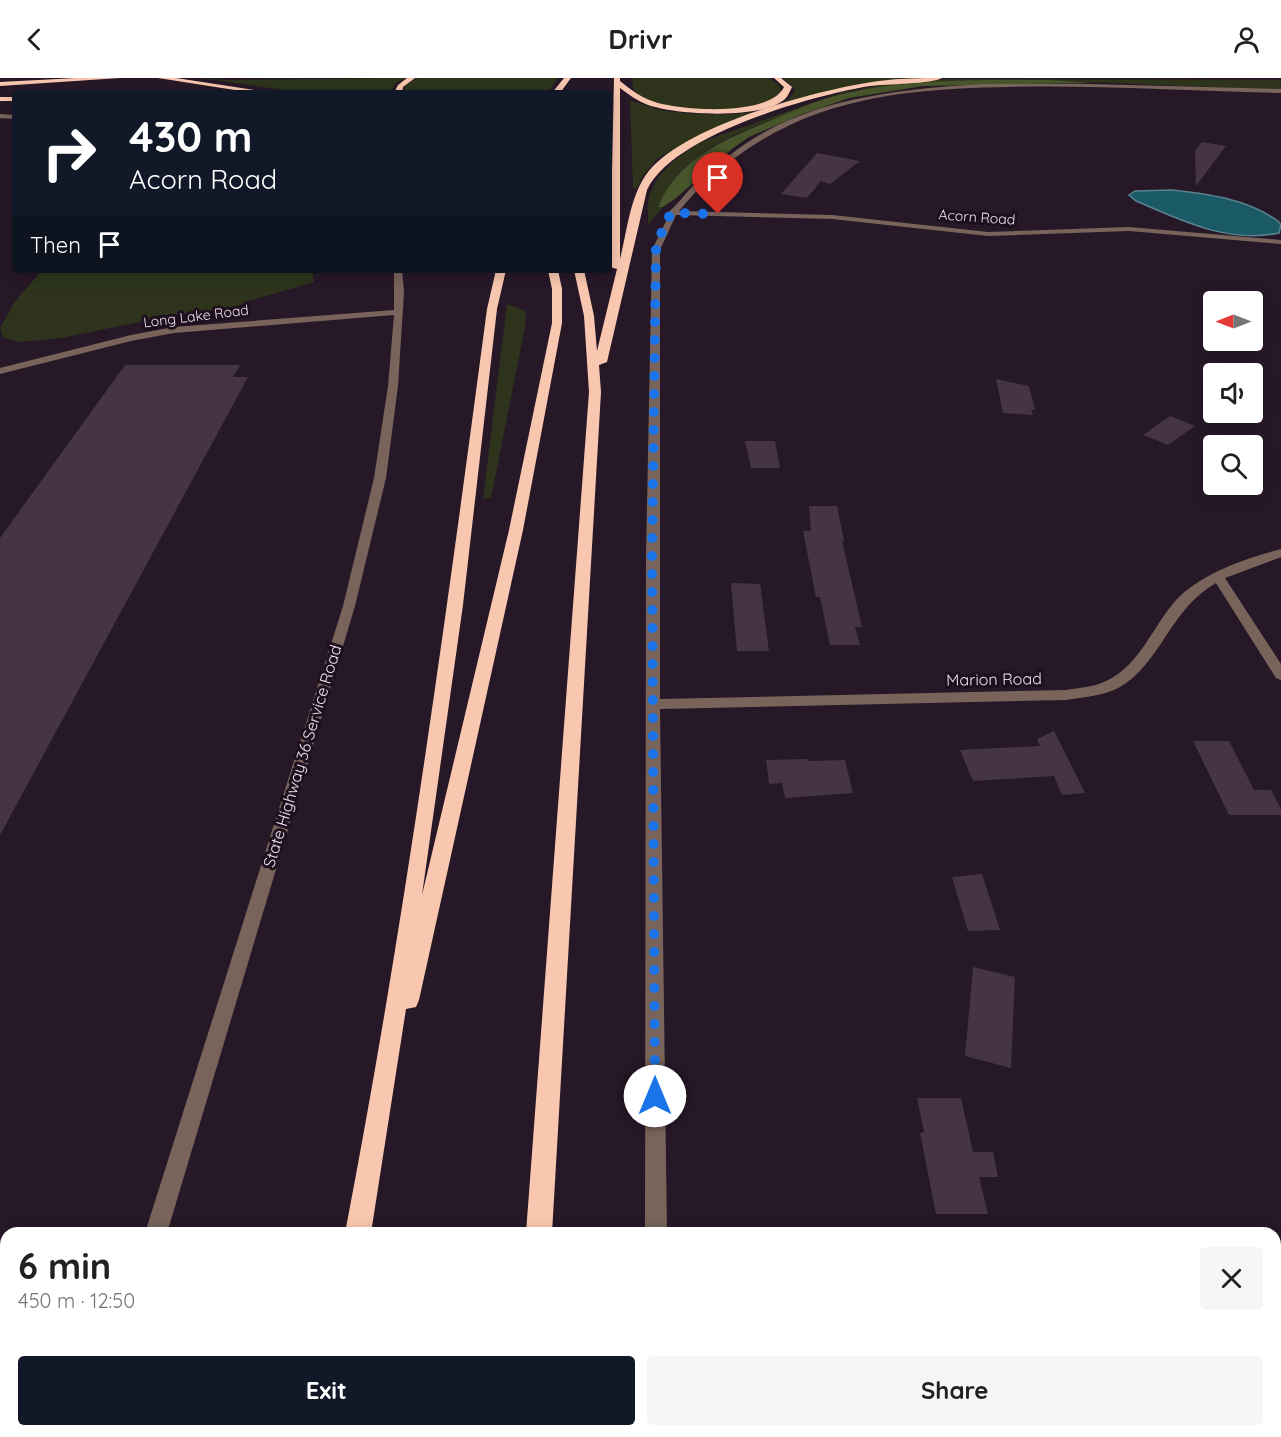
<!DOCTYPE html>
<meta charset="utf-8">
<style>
:root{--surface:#fff;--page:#f6f6f6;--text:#202124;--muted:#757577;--accent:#111827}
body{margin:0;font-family:Quicksand,sans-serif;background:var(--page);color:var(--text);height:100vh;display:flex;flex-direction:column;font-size:22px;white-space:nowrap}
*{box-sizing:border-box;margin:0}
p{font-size:20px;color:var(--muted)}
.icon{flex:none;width:33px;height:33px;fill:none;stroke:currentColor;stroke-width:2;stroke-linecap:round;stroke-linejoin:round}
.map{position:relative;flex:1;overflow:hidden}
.panel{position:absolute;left:0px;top:1149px;width:1281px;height:210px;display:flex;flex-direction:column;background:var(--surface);border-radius:18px 18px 0 0;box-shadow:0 3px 15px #0003}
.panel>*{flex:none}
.guide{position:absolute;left:12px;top:12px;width:600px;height:183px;border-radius:6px;box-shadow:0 3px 15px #0003;background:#111827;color:#fff;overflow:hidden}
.needle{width:39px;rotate:270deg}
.tools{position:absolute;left:1203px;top:213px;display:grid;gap:12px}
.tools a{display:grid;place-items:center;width:60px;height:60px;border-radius:6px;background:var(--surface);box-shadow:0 3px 15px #0003;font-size:30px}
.pin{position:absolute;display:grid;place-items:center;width:51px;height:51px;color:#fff;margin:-62px -26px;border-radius:50% 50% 50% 0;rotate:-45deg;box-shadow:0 0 6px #0007}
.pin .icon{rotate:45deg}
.me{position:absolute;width:66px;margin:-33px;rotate:0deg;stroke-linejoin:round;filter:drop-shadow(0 0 4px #0008)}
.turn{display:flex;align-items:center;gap:21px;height:126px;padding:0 18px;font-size:27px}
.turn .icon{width:78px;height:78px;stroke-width:2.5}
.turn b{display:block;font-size:42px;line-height:51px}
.then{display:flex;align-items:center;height:57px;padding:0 18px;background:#0003;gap:12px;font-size:22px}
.round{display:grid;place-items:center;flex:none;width:63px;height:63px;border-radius:6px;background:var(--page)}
.summary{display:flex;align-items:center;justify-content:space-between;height:102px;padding:0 18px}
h1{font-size:36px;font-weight:800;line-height:45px}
.primary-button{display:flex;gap:12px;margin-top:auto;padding:12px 18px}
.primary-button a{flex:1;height:69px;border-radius:6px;background:var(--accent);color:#fff;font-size:24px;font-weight:800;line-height:69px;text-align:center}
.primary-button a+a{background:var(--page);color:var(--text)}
header{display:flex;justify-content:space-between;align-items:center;height:78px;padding:0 18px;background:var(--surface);font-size:27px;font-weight:800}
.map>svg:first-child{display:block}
.green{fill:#2d341b}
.forest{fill:#48552b}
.water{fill:#1a5a66;stroke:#59828e;stroke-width:1.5}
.building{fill:#453446}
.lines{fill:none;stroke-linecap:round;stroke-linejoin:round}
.minor{fill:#78645b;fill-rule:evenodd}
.highway{fill:#f9c7af;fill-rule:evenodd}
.route{stroke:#1a73e8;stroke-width:10;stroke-dasharray:0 18}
.labels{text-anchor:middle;stroke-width:6;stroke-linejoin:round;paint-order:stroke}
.far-street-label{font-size:14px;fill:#ebe1ec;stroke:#1d0f1e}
.street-label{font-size:16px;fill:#ebe1ec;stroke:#1d0f1e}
</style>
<header><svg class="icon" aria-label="back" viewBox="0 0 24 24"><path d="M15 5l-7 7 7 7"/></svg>Drivr<svg class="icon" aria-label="person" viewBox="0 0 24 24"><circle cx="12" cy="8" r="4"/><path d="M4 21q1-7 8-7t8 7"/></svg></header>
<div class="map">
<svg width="1281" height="1359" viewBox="0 0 1281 1359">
<rect width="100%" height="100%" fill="#271828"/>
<path class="green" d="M200,0L225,2L405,0L395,6L391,15H305Z
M417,0H558L548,15H403L405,7Z
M633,0H770L780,8L781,14C761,40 663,36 638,17C632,13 632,6 633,0Z
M784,0H917L825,14L708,53L657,81L642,99L637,110H633L630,23C640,24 651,30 661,32C689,37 782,44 795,12Z
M949,1L1281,2V11C1178,10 1076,0 973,3C928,4 881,6 837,17C811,24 786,37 761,46C718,63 676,84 659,129H663L648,147C649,138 647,130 648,126C651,97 679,78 701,64L843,14L887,6Z
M42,192H312L314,204L245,224L230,233L184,235L61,260L20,264L3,260L0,250L14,225Z
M507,226L526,233L525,249L491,420L483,421Z"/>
<path class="forest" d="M1049,2L1094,5L923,8L849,20L800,37L749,59L733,70L676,120L663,129H658C677,83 719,64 762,46C786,36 809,25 834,18C903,0 978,2 1049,2Z"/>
<path class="water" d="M1172,112C1209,116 1247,121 1278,143L1281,147L1279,155C1227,166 1181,142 1136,123L1129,117L1135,113Z"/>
<path class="building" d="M1202,64L1226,68L1196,108L1195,72Z
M817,75L860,83L830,106L821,103L807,120L781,116Z
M125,287H240L233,299H248L0,757V460Z
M996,301L1029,308L1035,332H1031L1033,337L1003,335Z
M1170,338L1195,348L1168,367L1143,357Z
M745,363H775L780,390H751Z
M809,428H837L844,463H842L862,549H855L860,567H830L820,519H816L803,453H811Z
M731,505L760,506L769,573H737Z
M1054,653L1085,715L1062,717L1054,698L973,703L960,672L1040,668L1037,661Z
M1193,663H1229L1254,712H1271L1281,731V737H1229Z
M808,681L809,683L845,682L853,715L785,720L782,705L769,706L766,682Z
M982,796L1000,852L968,853L952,799Z
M973,889L1015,899L1011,990L965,978Z
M917,1020H961L973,1074H993L998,1099H979L988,1136H936L920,1055L924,1054Z"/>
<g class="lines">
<path class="minor" d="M983,6H1090L1281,11V15C1190,13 1099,7 1008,9C945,10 879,14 819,35C766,54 715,88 679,133L832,137L988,154L1129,149L1281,162V166L1129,153L988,158L832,141L676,137L660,172V621L1066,612C1079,610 1094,609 1106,603C1142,587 1154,543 1181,517C1208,493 1247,480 1281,471V479L1225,500L1281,586V602L1276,600L1216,505C1170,531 1161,585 1120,609C1104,618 1084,619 1066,622L660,631L667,1155H645L646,479L652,172L669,137L667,135C676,129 684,117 692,109C706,95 722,83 738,71C808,20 899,11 983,6Z
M0,36L15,37V41L0,40Z
M394,192H402L404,214L398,308L386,400L355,528L167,1155H145L343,528L374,400L388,308L394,237L174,255L131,263L0,296V290L131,257L174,249L394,232Z
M84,1353H108L106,1359H82Z
M646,1353H670V1359H646Z"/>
<path class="highway" d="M76,0H120L0,8V4Z
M158,0H176L273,15H254Z
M407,0H415L403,9L402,15H394L398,7Z
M564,0H571L560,15H552Z
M614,0H620V3C630,11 640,19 652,23C679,33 770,39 784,9L774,0H781L792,9C790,13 788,18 785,21C761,42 677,37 648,27C638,23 629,17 620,10V181C627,154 630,117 648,94C685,47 819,11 879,3C900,0 921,0 942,0C932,6 886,6 870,8C813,17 672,57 647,112L607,284L599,287L601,314L552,1155H526L589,314L584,238L574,192H584L594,238L597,273L617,191L610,189Z
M0,19H15V23H0Z
M496,192H506L497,231L463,527L422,817L509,452L552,245V211L548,192H558L562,211V245L523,452L419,922L416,929L406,931L371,1155H345C404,849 446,540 487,231Z
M308,1353H336V1359H306Z
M512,1353H540L541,1359H511Z"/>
</g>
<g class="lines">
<path class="route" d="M655,1018L652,479L656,172L663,150L671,135L718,136"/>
</g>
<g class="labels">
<g class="far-street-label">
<text transform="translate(977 139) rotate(4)" y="5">Acorn Road</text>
<text transform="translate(196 238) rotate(-7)" y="5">Long Lake Road</text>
</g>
<g class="street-label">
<text transform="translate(994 601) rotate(-1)" y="6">Marion Road</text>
<text transform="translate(302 678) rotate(-73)" y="6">State Highway 36 Service Road</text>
</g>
</g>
</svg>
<div class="tools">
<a><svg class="needle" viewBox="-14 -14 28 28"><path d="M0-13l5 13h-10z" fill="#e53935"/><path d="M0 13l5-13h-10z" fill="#757577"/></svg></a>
<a><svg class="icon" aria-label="sound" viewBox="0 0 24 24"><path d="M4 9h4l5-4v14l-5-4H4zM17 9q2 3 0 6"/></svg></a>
<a><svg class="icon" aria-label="search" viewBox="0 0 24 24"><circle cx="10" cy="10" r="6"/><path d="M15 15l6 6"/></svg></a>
</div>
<div class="pin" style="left:718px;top:136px;background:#d93025"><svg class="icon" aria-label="arrive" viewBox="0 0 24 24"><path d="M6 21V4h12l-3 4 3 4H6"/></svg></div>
<svg class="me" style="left:655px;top:1018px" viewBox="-20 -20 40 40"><circle r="19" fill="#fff"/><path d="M0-13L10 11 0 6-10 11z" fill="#1a73e8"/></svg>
<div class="guide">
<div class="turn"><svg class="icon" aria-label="right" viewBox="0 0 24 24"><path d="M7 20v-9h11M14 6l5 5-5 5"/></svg><div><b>430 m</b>Acorn Road</div></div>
<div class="then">Then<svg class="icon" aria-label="arrive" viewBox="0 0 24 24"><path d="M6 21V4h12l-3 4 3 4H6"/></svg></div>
</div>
<section class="panel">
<div class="summary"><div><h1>6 min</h1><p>450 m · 12:50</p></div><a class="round"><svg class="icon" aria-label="close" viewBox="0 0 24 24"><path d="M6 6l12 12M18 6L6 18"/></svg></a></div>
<div class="primary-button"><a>Exit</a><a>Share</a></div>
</section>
</div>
